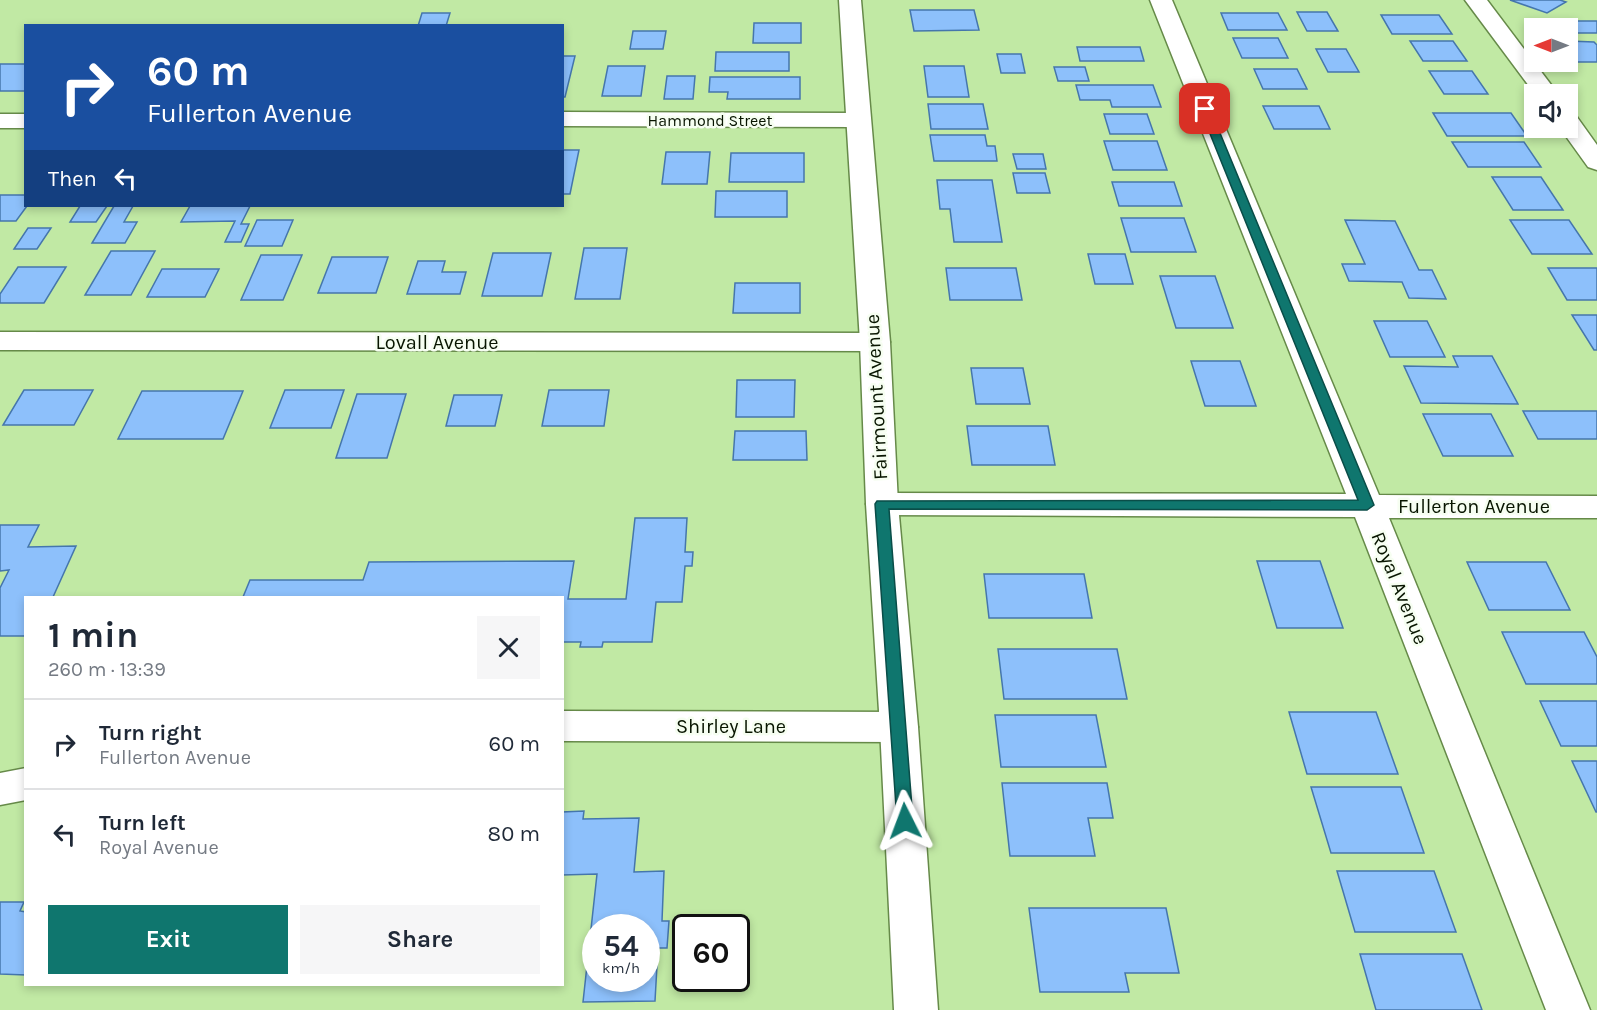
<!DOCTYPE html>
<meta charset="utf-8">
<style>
:root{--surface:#fff;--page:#f6f6f7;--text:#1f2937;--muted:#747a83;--line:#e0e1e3;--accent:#0f766e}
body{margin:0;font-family:Karla,sans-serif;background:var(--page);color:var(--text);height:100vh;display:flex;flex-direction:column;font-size:22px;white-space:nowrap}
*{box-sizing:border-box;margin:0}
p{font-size:20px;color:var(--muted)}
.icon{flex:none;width:33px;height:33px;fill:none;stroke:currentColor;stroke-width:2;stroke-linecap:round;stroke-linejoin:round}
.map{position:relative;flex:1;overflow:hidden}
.sheet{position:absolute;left:24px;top:596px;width:540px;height:390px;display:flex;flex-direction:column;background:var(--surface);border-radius:0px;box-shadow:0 3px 9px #0003}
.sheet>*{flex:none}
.banner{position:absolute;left:24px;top:24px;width:540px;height:183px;border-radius:0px;box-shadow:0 3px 9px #0003;background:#1a4fa0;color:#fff;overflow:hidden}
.needle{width:39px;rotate:270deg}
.controls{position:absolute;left:1524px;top:18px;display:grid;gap:12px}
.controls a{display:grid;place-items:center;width:54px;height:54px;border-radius:0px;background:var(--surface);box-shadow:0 3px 9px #0003;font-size:30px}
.speed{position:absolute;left:582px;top:914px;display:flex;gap:12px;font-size:30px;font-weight:700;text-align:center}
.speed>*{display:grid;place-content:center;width:78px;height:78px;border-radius:50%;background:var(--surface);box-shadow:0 3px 9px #0003;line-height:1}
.speed small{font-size:15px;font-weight:400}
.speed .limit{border:3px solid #111;border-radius:9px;background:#fff;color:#111}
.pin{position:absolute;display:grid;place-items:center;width:51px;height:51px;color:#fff;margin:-26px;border-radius:12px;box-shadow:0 3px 9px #0006}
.me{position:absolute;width:66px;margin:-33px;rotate:357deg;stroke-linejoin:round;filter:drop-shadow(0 0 4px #0008)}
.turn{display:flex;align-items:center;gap:21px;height:126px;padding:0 24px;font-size:27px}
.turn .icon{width:78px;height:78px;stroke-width:2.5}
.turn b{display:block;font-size:42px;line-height:51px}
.then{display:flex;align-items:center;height:57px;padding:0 24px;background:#0003;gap:12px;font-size:22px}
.round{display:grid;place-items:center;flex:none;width:63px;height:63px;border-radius:0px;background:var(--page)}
.overview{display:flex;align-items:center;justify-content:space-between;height:102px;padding:0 24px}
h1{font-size:36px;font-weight:700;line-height:45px}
.action{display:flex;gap:12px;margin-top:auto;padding:12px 24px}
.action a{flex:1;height:69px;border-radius:0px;background:var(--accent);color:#fff;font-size:24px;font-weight:700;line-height:69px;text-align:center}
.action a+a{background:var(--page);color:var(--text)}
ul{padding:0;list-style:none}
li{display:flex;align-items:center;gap:18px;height:90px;padding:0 24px;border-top:2px solid var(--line)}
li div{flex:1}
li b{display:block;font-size:22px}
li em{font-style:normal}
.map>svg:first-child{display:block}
.building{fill:#8dc0fb;stroke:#4576ac;stroke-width:1.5;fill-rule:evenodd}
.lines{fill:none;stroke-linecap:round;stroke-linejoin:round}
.minor-casing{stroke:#668a49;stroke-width:3}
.primary-casing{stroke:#668a49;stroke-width:3}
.minor{fill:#fff;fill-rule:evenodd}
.primary{fill:#fff;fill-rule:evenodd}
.route{fill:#0f766e;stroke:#0a4d48;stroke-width:1.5}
.labels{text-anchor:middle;stroke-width:5;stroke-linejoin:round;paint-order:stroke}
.far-street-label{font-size:16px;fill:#081500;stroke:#f6fef1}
.street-label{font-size:20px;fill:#081500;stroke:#f6fef1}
</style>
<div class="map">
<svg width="1597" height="1010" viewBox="0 0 1597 1010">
<rect width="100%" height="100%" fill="#c1e9a4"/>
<path class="building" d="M1510,0H1560L1566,2L1547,13Z
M910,10H974L979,30L914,31Z
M1297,12H1327L1338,31H1307Z
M422,13H450L446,26H418Z
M1221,13H1278L1287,30H1228Z
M1381,15H1439L1452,34H1392Z
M1567,21H1597V33H1576Z
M754,23H801V43H753Z
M633,31H666L663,49H630Z
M1233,38H1278L1288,58H1242Z
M1410,41H1453L1467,61H1423Z
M1568,41L1594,42L1597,45V62H1575L1568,53Z
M1077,47H1140L1144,61H1080Z
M1316,49H1346L1359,72H1328Z
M716,52H789V71H715Z
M997,54H1021L1025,73H1001Z
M562,56H575L565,97H562Z
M0,64H26V91H0Z
M608,66H645L641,96H602Z
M924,66H964L969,97H928Z
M1054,67H1085L1089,81H1058Z
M1254,69H1297L1307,89H1263Z
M1429,71H1472L1488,94H1444Z
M667,76H695L693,99H664Z
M710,77H800V99H727L728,92H709Z
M1076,85H1153L1161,107H1112L1110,100H1080Z
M928,104H983L988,129H931Z
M1263,106H1319L1330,129H1274Z
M1433,113H1511L1527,136H1447Z
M1104,114H1147L1154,134H1110Z
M930,135H985L987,146H995L997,161H934Z
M1104,141H1157L1167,170H1113Z
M1452,142H1524L1541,167H1468Z
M562,150H579L570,194H562Z
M666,152H710L707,184H662Z
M731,153H804V182H729Z
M1013,154H1043L1046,169H1017Z
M1013,173H1045L1050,193H1017Z
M1492,177H1541L1563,210H1513Z
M937,180H992L1002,242H954L950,209H940Z
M1112,182H1174L1182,206H1119Z
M716,191H787V217H715Z
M0,195H26L27,206L16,221H0Z
M80,206H107L96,222H70Z
M114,206H133L124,222H137L125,243H92Z
M190,206H250L241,224H249L241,242H225L235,221L181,222Z
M1121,218H1184L1196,252H1131Z
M257,220H293L282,246H245Z
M1345,220L1395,221L1419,270H1432L1446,299L1409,298L1402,282L1349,281L1342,264H1365Z
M1510,220H1569L1592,254H1532Z
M28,228H51L37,249H14Z
M584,248H627L620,299H575Z
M111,251H155L131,295H85Z
M493,253H551L542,296H482Z
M1088,254H1125L1133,284H1095Z
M261,255H302L283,300H241Z
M332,257H388L376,293H318Z
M418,261H445L442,272H466L460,294H407Z
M18,267H66L44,303H0V294Z
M946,268H1016L1022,300H950Z
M1548,268H1597V300H1567Z
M162,269H219L205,297H147Z
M1160,276H1215L1233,328H1176Z
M735,283H800V313H733Z
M1572,315H1597V350H1594Z
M1374,321H1427L1445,357H1390Z
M1453,356H1492L1518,404L1421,403L1404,366L1458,367Z
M1191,361H1240L1256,406H1205Z
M971,368H1023L1030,404H976Z
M737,380H795L794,417H736Z
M24,390H93L74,425H3Z
M285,390H344L331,428H270Z
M549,390H609L604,426H542Z
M142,391H243L223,439H118Z
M357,394H406L387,458H336Z
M454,395H502L495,426H446Z
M1523,411H1597V439H1538Z
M1423,414H1491L1513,456H1443Z
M967,426H1048L1055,465H972Z
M735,431H806L807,460H733Z
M635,518H687L685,552H693L692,566H685L682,602H656L652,642H603L602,647H580L581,642H562V597H243L250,580H363L369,562L574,561L568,599H626Z
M0,525H39L28,547L76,546L53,597H26V636H0V588L9,570L0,571Z
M1257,561H1320L1343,628H1277Z
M1467,562H1546L1570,610H1489Z
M984,574H1084L1092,618H989Z
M1502,632H1584L1597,657V684H1526Z
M998,649H1117L1127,699H1004Z
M1540,701H1597V746H1561Z
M1289,712H1376L1398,774H1307Z
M995,715H1096L1106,767H1001Z
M1572,761H1597V812H1596Z
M1002,783H1107L1113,818H1088L1095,856H1010Z
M1311,787H1401L1424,853H1331Z
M584,811L583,819L639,818L634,872L664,871L662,921H669L667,948H658L655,1001L583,1002L597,874L562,875V812ZM596,927H646V978H596Z
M1337,871H1434L1456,932H1355Z
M0,902H24L20,911L26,912V975L0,974Z
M1029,908H1166L1179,973H1125L1129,992H1040Z
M1360,954H1462L1482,1010H1376Z"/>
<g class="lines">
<defs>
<path id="minor" d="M1150,0H1172L1379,495L1597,496V518H1389L1590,1010H1546L1355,517L882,515L870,512L866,504L870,496L882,493L1346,494Z
M1465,0H1487L1558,94H1535Z
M562,112L857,113L866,115L869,120L866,125L857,127L562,126Z
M0,114H26V128H0Z
M1568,115L1577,117L1597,145V170L1588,167L1560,128H1568Z
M0,332L875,333L885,336L890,342L885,348L875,351L0,350Z
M562,711L899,712L912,716L918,727L912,738L899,742L562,741Z
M26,768V800L0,805V773Z"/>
<path id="primary" d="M839,0H861L890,342L898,504L918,727L938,1010H894L880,727L866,504L860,342Z"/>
</defs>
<use href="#minor" class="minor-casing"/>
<use href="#primary" class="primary-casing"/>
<use href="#minor" class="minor"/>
<use href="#primary" class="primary"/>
</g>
<path class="route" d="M1201,107L1210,109L1374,505L1367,510L889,509L913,821L911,826L905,828L899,826L897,821L875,504L877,501L1358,500L1200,109Z"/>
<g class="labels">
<g class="far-street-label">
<text x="710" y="126">Hammond Street</text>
</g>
<g class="street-label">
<text x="437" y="349">Lovall Avenue</text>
<text transform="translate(876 397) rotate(-93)" y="7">Fairmount Avenue</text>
<text x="1474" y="513">Fullerton Avenue</text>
<text transform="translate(1400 588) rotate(68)" y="7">Royal Avenue</text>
<text x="731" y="733">Shirley Lane</text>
</g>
</g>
</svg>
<div class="controls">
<a><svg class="needle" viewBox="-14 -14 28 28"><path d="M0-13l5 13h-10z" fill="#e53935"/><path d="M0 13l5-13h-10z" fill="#747a83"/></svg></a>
<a><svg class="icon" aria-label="sound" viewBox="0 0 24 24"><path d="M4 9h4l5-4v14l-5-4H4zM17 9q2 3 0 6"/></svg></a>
</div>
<div class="speed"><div>54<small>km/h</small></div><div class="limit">60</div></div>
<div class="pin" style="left:1205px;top:109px;background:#d93025"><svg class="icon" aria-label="arrive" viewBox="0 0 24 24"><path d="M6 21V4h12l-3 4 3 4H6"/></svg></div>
<svg class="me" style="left:905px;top:821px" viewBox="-20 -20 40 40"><path d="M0-17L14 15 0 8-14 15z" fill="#0f766e" stroke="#fff" stroke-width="4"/></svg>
<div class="banner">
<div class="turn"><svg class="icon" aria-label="right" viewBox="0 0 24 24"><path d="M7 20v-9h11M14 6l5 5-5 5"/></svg><div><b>60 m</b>Fullerton Avenue</div></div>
<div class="then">Then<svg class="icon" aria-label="left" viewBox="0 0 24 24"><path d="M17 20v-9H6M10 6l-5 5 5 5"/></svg></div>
</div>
<section class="sheet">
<div class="overview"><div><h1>1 min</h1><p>260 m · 13:39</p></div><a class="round"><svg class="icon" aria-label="close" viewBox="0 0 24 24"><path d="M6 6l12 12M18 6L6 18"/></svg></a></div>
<ul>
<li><svg class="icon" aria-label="right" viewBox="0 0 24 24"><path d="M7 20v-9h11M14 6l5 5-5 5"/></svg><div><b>Turn right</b><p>Fullerton Avenue</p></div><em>60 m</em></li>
<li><svg class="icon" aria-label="left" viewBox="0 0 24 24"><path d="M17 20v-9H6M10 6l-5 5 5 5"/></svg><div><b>Turn left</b><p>Royal Avenue</p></div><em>80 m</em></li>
</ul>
<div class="action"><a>Exit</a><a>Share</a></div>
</section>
</div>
